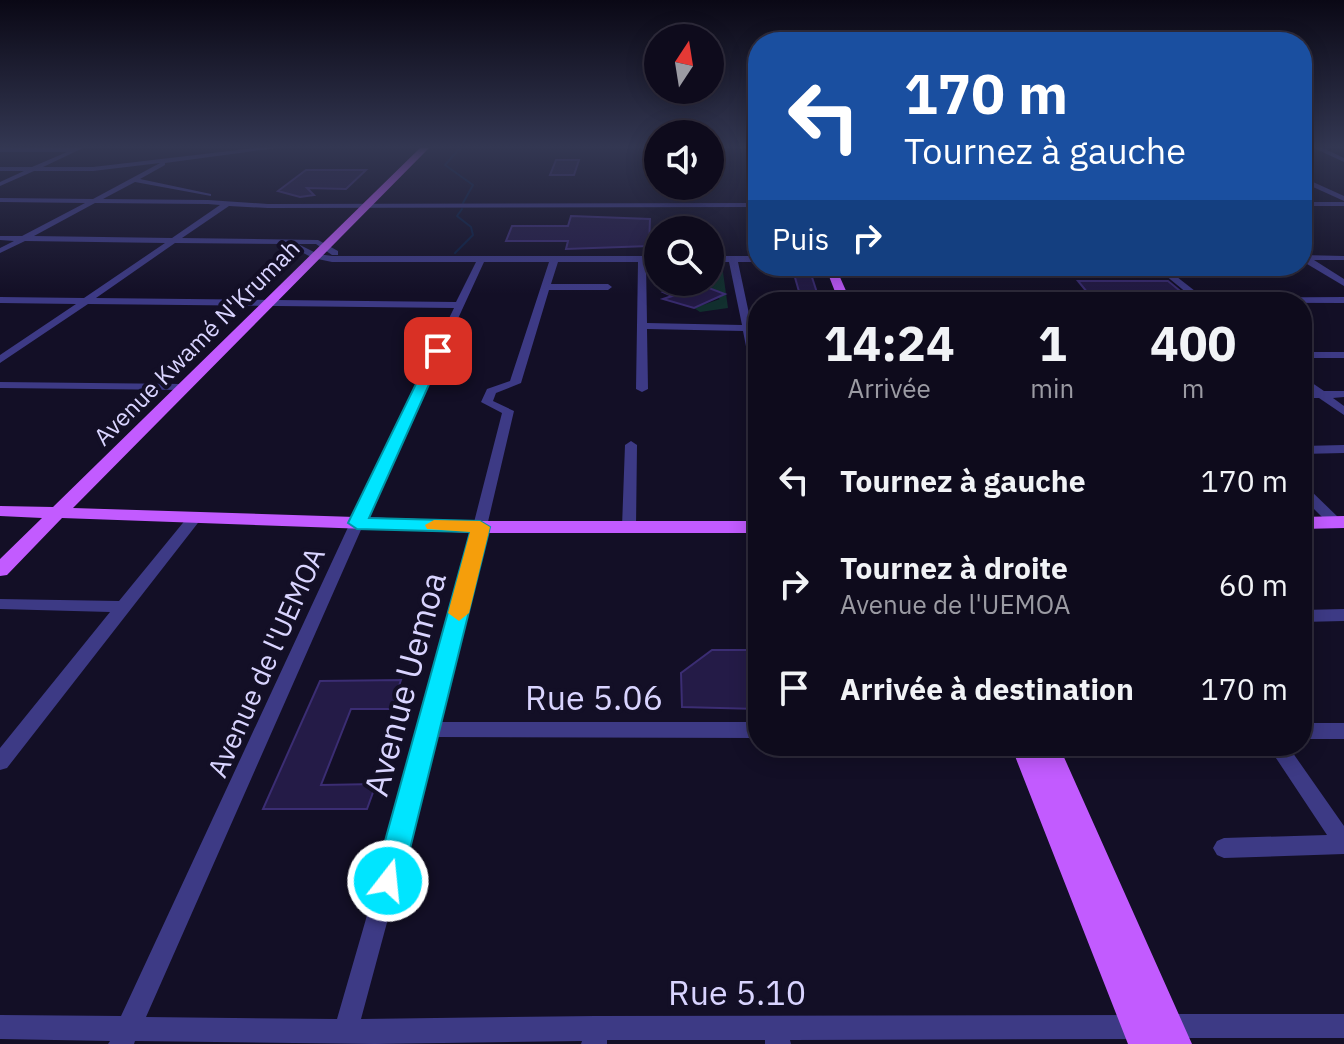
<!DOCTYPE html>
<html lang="fr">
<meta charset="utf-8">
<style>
:root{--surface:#0e0b1c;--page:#171425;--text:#f1f3f6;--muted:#9b9ba3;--line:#2e2b3b}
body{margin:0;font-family:"IBM Plex Sans",sans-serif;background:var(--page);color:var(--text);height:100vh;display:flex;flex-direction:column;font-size:30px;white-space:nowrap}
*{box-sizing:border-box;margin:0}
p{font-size:26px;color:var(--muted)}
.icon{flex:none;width:44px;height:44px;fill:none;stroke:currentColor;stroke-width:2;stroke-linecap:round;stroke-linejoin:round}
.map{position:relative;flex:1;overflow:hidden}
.panel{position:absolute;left:748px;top:292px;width:564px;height:464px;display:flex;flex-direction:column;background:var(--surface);border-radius:32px;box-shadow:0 4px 20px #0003,0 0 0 2px var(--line)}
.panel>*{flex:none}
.hud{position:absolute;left:748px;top:32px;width:564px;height:244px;border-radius:32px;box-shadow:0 4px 20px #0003,0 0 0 2px var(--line);background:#1a4fa0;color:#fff;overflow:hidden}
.needle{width:52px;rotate:12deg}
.tools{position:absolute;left:644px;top:24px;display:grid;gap:16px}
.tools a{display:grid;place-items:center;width:80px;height:80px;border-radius:50%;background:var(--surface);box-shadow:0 4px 20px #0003,0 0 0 2px var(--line);font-size:40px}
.pin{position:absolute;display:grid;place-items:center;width:68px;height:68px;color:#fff;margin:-34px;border-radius:16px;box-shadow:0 4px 12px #0006}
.me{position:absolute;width:88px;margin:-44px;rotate:16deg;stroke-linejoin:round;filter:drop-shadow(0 0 6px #0008)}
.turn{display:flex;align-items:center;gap:28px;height:168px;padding:0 24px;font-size:36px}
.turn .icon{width:104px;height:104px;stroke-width:2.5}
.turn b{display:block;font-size:56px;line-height:68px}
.then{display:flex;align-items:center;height:76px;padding:0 24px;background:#0003;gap:16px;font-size:30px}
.eta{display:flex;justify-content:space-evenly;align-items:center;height:136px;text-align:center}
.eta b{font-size:48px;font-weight:700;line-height:56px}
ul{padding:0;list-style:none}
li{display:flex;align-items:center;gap:24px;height:104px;padding:0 24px}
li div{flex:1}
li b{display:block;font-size:30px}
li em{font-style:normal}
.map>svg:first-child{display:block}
.green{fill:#12302f}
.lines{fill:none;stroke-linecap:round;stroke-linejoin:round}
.stream{stroke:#0a1f44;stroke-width:2}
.building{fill:#241b47;stroke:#3b2d73;stroke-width:2}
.minor{fill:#3d3a85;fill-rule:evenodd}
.major{fill:#c25bff;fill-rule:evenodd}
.route{fill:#00e5ff;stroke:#0095a6;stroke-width:2}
.slow{fill:#f59e0b}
.labels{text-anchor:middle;stroke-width:8;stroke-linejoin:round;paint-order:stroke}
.far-street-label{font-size:24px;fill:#d9d4ff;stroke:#130f26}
.street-label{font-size:28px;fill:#d9d4ff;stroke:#130f26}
.near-street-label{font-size:34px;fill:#d9d4ff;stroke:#130f26}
</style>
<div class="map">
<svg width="1344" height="1044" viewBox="0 0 1344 1044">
<rect width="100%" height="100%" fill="#130f26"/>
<path class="green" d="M710,265H722L728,308L700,312L694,308L720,299L717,297L724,294L693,282H710Z"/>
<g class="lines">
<path class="stream" d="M460,148L445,165L473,185L463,203
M455,253L473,235L471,227L457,216L462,209"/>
</g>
<path class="building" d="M556,160H579L574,175H550Z
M306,170H366L346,189L307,188L314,195L300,197L278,191Z
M571,216L650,219L649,246L566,249L568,241H506L512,226H568Z
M792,267L809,268L820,302H802Z
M1078,281H1168L1185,295L1087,292Z
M686,282H693L725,294L694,308L663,299L672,296L663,292Z
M712,650H758V709L682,707L681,673Z
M401,680L391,709H351L321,785L376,784L367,809H263L320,681Z"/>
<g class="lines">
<path class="minor" d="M0,148H83L43,167H93L255,148H276L165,163V165L140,179L211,194V196L135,182L103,199L208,200L268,204L758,203V207L268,208L229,206L182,238L318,240L338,251V255H332L316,244H298L318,254L332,256H658V262H646L647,323L742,325L729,262H710V256H758V262H738L758,356V385L753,382L743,331L647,329L648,389L642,392L636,389L638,262H558L551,284H608L612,287L608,290H549L521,383L496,393L493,401L514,411L441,722H758V738L437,737L361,1019L595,1016L1140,1015L1149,1018L1152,1027L1149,1036L1140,1039L790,1040L791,1044H765V1040H607V1044H581L582,1041L375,1044L135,1041L134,1044H108L110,1041L0,1039V1015L121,1016L350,523L454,308L88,304L0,363V355L76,304L0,303V297L84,298L165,243L25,241L0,253V248L14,241L0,240V236H22L85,203L0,202V198L93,199L160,163L93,171H34L0,186V182L24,171H0V167H32L67,152H0ZM95,203L208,204L220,205L172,238L34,236ZM175,243L286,244L313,258L332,262H476L456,302L96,298ZM484,262H549L510,381L487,389L481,402L502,413L421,729L337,1019L146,1017L364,523Z
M1314,148H1323L1344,158V162Z
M1302,177L1344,196V201L1302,182Z
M1302,202H1344V206H1302Z
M1302,255L1344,256V260H1314L1344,279V286L1302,261Z
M1154,266H1163L1204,298L1344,297V303L840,301L845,298H1193Z
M1302,352H1344V358H1302Z
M1302,376L1324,391H1344V397L1333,398L1344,406V415L1319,398H1302V392L1311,391L1302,384Z
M0,382L184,384L190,387L184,390L0,388Z
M631,441L637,445L636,527L629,531L622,527L625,445Z
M1344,445V453L1302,454V446Z
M1302,486L1307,487L1340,519L1342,522L1340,525H1330L1302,497Z
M196,512L203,516L201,519L7,768L0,770V748L110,612L0,609V599L119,601L191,513Z
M1344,609V621L1302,622V610Z
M1302,723H1344V739H1302Z
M1268,746H1288L1344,826V854L1224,858L1217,855L1213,848L1217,841L1224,838L1327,835Z
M1168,1014H1344V1038H1168L1159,1035L1156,1026L1159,1017Z"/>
<path class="major" d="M420,148H429L73,508L480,521H758V533H480L62,518L7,575L0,576V559L42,518L0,516V506L53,507Z
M825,266H835L851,302H839Z
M1344,516V528L1302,529V517Z
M1011,746H1059L1192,1044H1128Z"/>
</g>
<linearGradient id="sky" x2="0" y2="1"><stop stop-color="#0a0815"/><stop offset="0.5" stop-color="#333752"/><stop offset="1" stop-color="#333752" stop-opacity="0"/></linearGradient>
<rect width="1344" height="294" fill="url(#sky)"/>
<path class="route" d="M433,349L444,351L369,518L480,521L490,527L402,881L398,890L388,894L378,890L374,881L470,532L357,529L348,523Z"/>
<path class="slow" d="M434,520L480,521L490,527L469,613L459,621L448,613L470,532L427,529L425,525Z"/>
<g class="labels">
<g class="far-street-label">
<text transform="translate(197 343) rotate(-45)" y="8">Avenue Kwamé N'Krumah</text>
</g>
<g class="street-label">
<text transform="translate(266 662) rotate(-66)" y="10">Avenue de l'UEMOA</text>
</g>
<g class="near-street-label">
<text transform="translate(405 684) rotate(-75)" y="12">Avenue Uemoa</text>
<text x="594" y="710">Rue 5.06</text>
<text x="737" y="1005">Rue 5.10</text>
</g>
</g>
</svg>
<div class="tools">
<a><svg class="needle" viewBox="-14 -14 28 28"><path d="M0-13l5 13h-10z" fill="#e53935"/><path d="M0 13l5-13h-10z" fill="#9b9ba3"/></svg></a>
<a><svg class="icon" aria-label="sound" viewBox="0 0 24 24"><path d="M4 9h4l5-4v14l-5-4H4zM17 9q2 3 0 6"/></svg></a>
<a><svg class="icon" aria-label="search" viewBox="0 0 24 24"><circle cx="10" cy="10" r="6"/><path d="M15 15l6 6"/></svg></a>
</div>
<div class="pin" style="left:438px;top:351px;background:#d93025"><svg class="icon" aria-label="arrive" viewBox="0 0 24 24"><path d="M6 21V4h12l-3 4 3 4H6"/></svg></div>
<svg class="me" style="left:388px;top:881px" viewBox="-20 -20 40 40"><circle r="17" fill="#00e5ff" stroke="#fff" stroke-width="3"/><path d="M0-11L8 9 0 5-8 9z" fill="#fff"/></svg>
<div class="hud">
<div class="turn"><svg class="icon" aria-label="left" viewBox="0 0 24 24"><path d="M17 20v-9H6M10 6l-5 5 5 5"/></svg><div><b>170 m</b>Tournez à gauche</div></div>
<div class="then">Puis<svg class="icon" aria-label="right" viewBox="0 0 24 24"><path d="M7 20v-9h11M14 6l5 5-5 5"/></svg></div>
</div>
<section class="panel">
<div class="eta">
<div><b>14:24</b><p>Arrivée</p></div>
<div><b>1</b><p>min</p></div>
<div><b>400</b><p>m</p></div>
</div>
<ul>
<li><svg class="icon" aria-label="left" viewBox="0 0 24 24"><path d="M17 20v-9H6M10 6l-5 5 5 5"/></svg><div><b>Tournez à gauche</b></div><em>170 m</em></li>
<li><svg class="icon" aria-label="right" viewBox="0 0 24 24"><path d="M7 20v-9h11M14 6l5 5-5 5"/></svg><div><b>Tournez à droite</b><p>Avenue de l'UEMOA</p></div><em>60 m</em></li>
<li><svg class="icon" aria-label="arrive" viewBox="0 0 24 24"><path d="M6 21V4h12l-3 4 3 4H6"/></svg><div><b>Arrivée à destination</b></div><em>170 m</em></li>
</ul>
</section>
</div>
